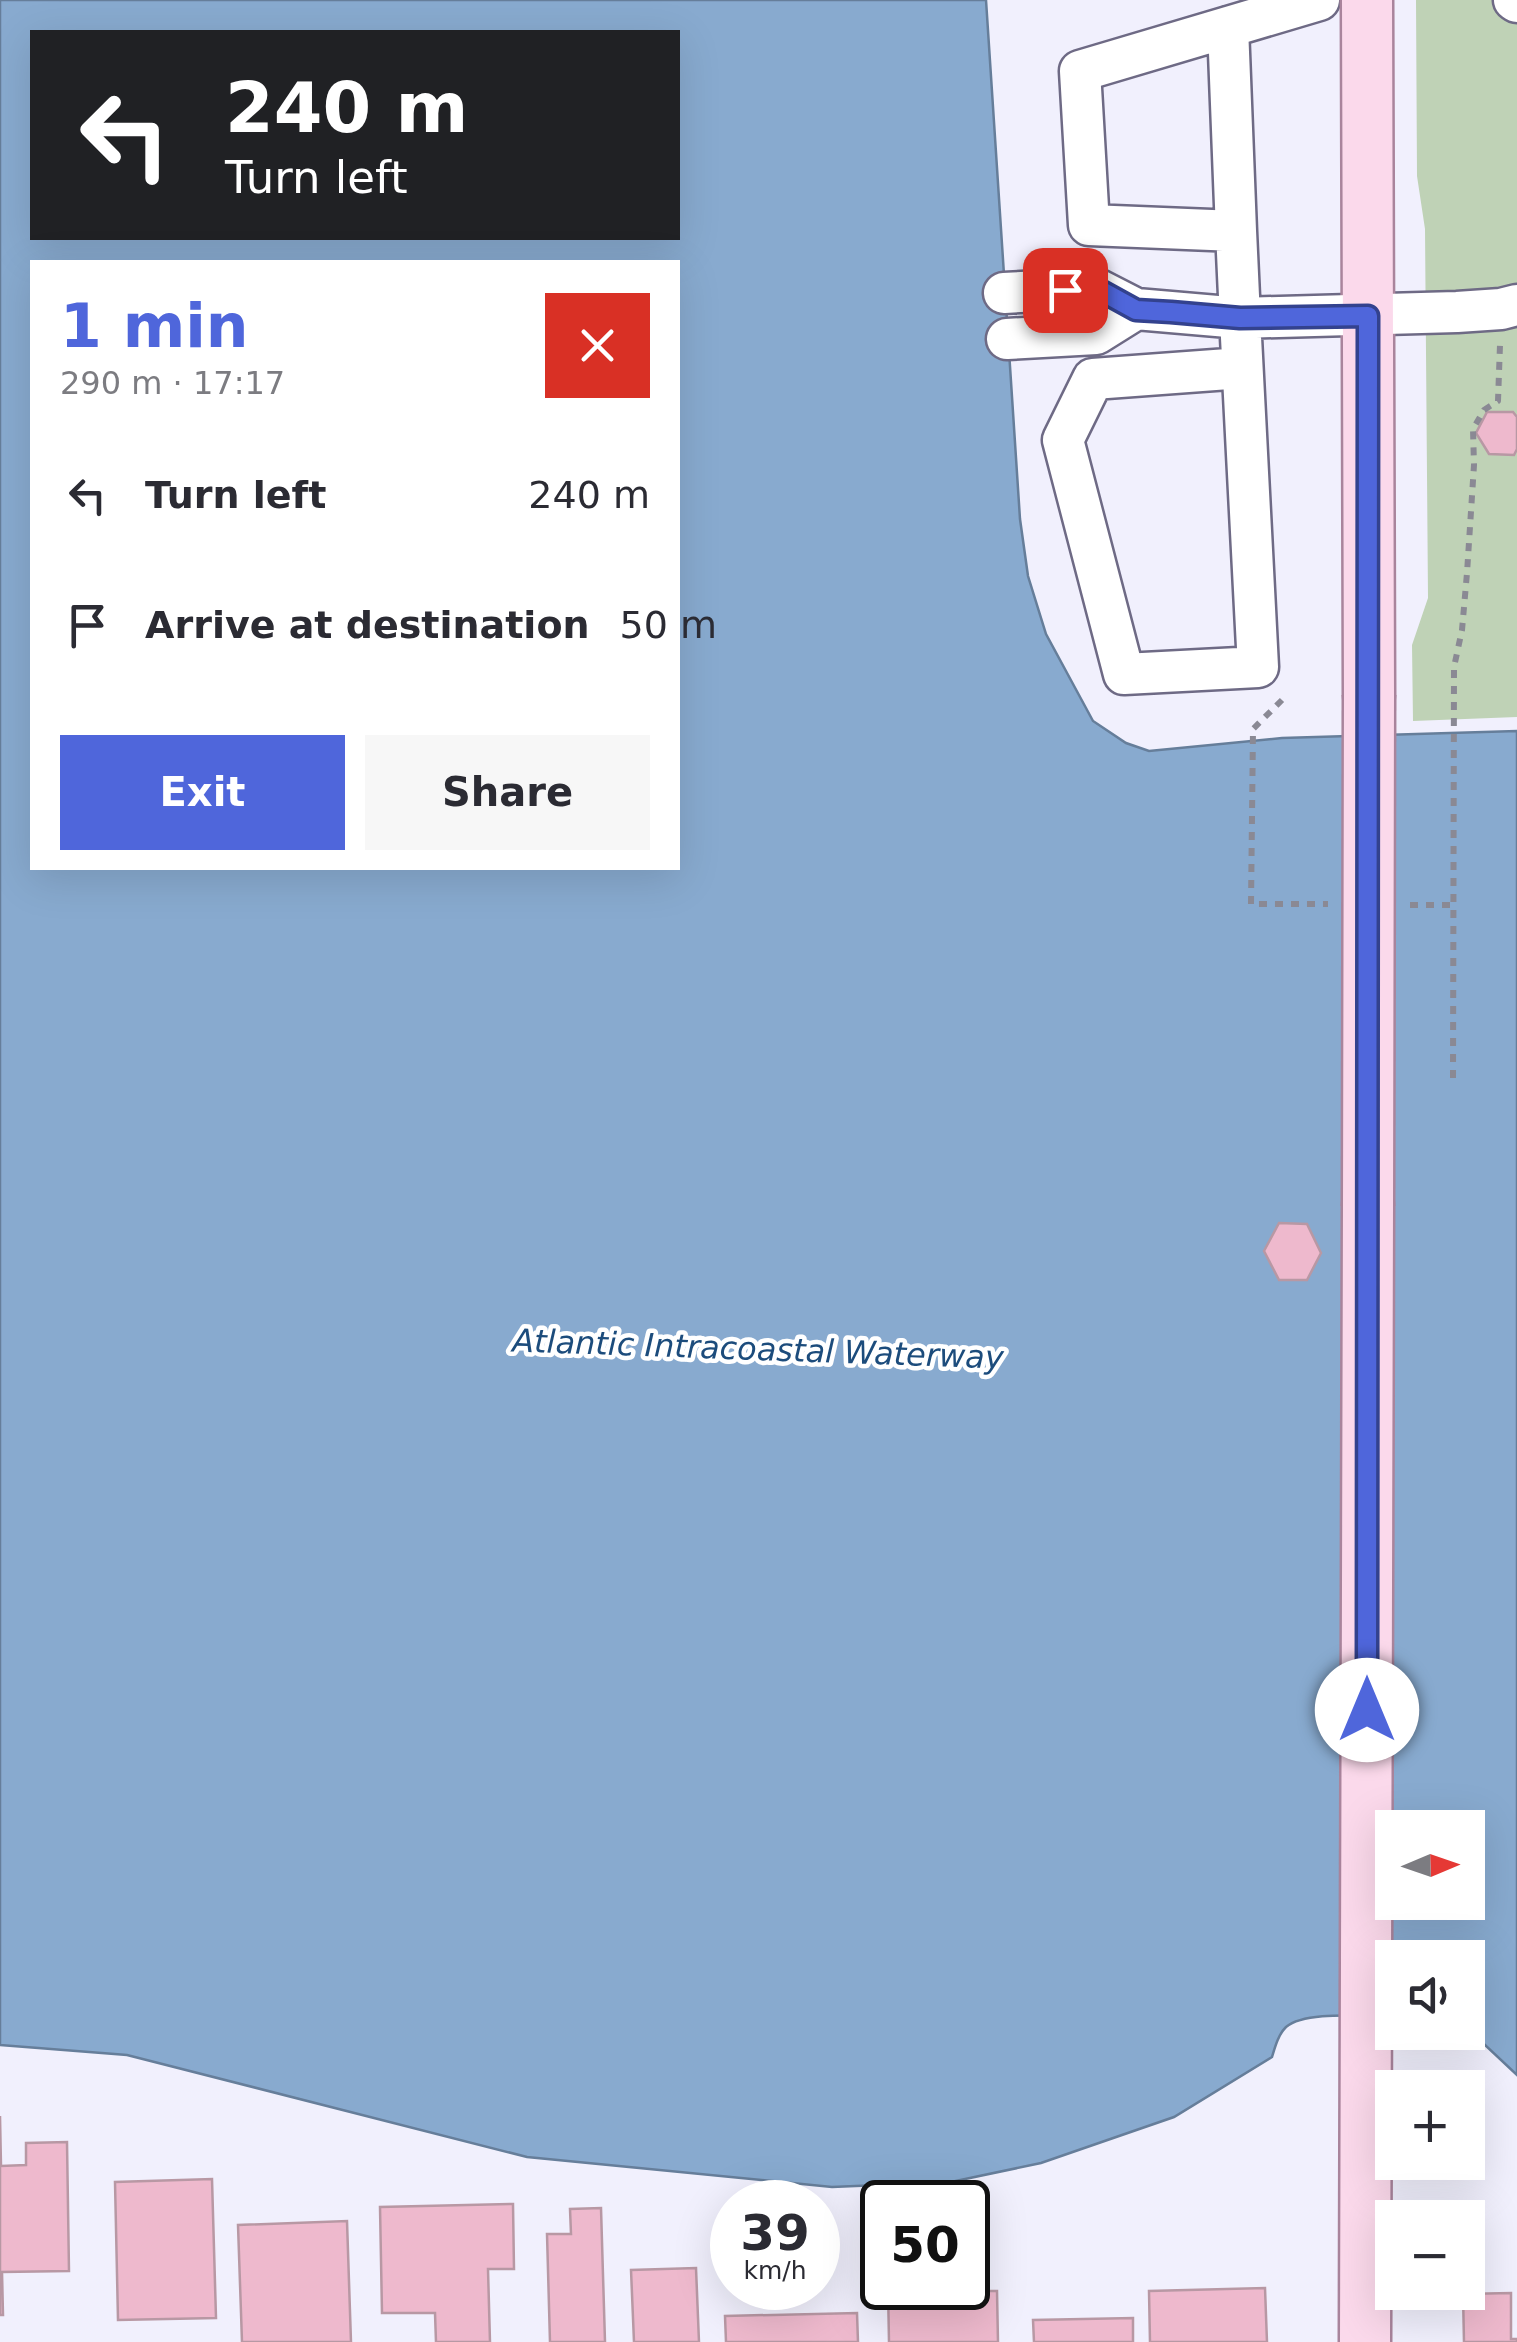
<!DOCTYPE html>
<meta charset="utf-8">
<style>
:root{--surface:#fff;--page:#f7f7f7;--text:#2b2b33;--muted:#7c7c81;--accent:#4f66db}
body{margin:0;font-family:"DejaVu Sans",sans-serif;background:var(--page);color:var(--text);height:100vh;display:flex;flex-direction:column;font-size:38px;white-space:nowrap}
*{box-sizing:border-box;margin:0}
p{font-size:32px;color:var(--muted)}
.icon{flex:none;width:55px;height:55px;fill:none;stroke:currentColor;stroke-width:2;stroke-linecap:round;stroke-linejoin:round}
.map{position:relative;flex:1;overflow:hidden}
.drawer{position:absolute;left:30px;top:260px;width:650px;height:610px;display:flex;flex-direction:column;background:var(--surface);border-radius:0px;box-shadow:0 10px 40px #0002}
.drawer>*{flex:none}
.banner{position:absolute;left:30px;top:30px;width:650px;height:210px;border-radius:0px;box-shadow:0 10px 40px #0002;background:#202124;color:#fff;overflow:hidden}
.needle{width:65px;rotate:88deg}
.controls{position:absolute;left:1375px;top:1810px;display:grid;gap:20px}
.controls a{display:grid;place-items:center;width:110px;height:110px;border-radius:0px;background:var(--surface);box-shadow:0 10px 40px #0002;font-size:50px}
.speed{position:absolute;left:710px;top:2180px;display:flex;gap:20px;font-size:50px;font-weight:700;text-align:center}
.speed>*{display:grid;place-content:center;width:130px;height:130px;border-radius:50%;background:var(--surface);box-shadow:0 10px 40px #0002;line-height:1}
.speed small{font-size:25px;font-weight:400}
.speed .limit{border:5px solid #111;border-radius:15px;background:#fff;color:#111}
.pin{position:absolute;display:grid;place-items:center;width:85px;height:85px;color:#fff;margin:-42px;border-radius:20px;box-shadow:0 5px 15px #0006}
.me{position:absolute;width:110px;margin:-55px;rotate:0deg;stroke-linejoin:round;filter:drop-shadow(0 0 8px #0008)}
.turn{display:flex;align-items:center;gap:35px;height:210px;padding:0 30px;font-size:45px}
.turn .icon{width:130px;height:130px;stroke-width:2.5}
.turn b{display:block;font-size:70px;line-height:85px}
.round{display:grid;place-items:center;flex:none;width:105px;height:105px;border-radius:0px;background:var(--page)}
.head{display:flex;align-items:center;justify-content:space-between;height:170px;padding:0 30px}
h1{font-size:60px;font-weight:700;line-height:75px;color:var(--accent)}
.action{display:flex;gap:20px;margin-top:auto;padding:20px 30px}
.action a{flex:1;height:115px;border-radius:0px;background:var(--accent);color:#fff;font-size:40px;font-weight:700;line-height:115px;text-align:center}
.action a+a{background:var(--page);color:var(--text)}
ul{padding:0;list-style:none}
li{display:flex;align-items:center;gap:30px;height:130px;padding:0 30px}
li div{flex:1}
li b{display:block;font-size:38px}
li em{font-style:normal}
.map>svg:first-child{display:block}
.green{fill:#bfd2b6}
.water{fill:#88aacf;stroke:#667e9a;stroke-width:2.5;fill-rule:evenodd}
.building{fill:#eeb9cd;stroke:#b898a4;stroke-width:2.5}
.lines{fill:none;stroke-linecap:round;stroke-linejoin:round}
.minor-casing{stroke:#6e6a85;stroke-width:45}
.major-casing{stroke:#a9849c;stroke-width:55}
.path{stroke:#8a8994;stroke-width:6;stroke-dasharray:8 8;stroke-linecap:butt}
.minor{stroke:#fff;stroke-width:40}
.major{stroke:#fbd9eb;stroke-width:50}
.major-bridge-casing{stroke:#a9849c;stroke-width:55;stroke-linecap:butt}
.major-bridge{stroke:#fbd9eb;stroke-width:50}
.route-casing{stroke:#33428e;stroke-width:25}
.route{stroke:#4f66db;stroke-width:18}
.labels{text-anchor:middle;stroke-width:9;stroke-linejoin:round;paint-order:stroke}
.water-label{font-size:32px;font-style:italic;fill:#1c4c7c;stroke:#fff}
</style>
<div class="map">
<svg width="1517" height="2342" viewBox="0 0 1517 2342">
<rect width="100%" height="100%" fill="#f1f0fd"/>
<path class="green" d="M1416,0H1517V717L1413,721L1412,645L1428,598L1425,229L1417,176Z"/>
<path class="water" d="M0,0H986L1020,519L1028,576L1046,634L1093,721L1126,743L1149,751L1282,738L1517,731V2075L1468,2029V1958H1392V2016C1366,2017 1306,2010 1286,2027C1278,2035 1275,2047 1272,2057L1174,2117L1041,2163L951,2182L832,2187L527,2157L127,2055L0,2045ZM32,32H678V238H32ZM32,262H678V868H32ZM1392,1828H1468V1902H1392Z"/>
<path class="building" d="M1487,412H1513L1517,417V449L1514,455L1489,454L1476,433Z
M1279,1223L1307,1224L1321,1253L1307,1280H1279L1264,1251Z
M0,2116L1,2166L26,2165V2143L67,2142L69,2271L2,2272L3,2315H0Z
M212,2179L216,2318L118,2320L115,2182Z
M513,2204L514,2269H488L490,2342H436L435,2313H382L380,2207Z
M601,2208L605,2342H550L547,2234H571L570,2209Z
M347,2221L351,2342H242L238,2225Z
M696,2268L699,2342H634L631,2270Z
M888,2288H941V2291H997L998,2342H889Z
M1265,2288L1267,2342H1150L1149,2291Z
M1511,2293V2339H1517V2342H1464L1463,2294Z
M857,2313L858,2342H726L725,2316Z
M1133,2318V2342H1034L1033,2320Z"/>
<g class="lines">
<defs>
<path id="minor" d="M1514,0L1517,2
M1228,27L1236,231L1089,225L1080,71L1319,0
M1004,293L1095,288L1136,309L1240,318L1236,231
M1007,339L1096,334L1136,309
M1242,368L1093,379L1063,440L1124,674L1258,667L1240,318L1457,312L1501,309L1517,305"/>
<path id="major" d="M1367,0L1369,695
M1365,2342L1368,1206"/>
</defs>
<use href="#minor" class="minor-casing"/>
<use href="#major" class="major-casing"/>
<path class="path" d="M1282,700L1253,729L1251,904H1328
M1410,905H1454
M1453,1078L1454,667L1462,630L1467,573L1474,465L1473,429L1484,410L1498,401L1500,345"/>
<use href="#minor" class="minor"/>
<use href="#major" class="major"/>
<defs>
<path id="major-bridge" d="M1368,1206L1369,695"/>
</defs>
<use href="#major-bridge" class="major-bridge-casing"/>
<use href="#major-bridge" class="major-bridge"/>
</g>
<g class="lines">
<defs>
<path id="route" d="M1065,290L1096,288L1136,310L1171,312L1240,318L1368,316L1367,1710"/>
</defs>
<use href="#route" class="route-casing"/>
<use href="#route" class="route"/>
</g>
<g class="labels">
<g class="water-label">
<text transform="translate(758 1349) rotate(2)" y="11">Atlantic Intracoastal Waterway</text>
</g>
</g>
</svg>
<div class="controls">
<a><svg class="needle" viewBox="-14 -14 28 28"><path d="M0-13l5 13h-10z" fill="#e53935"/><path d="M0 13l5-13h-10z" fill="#7c7c81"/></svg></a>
<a><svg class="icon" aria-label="sound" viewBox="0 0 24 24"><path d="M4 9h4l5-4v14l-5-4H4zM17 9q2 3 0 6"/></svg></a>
<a>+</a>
<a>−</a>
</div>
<div class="speed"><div>39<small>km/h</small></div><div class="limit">50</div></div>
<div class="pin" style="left:1065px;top:290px;background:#d93025"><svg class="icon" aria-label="arrive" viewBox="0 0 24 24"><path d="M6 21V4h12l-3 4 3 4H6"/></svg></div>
<svg class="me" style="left:1367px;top:1710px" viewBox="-20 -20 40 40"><circle r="19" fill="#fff"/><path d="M0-13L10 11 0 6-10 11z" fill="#4f66db"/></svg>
<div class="banner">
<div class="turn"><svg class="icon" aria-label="left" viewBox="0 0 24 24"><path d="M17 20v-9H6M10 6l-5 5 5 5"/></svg><div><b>240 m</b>Turn left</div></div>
</div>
<section class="drawer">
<div class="head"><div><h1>1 min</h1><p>290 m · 17:17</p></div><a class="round" style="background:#d93025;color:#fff"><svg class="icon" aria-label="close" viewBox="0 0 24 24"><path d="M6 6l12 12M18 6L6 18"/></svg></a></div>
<ul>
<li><svg class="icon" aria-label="left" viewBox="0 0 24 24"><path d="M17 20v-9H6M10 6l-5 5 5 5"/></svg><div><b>Turn left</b></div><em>240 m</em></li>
<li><svg class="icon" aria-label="arrive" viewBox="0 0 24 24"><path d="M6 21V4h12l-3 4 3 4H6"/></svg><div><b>Arrive at destination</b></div><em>50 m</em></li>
</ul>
<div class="action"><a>Exit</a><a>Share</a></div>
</section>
</div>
